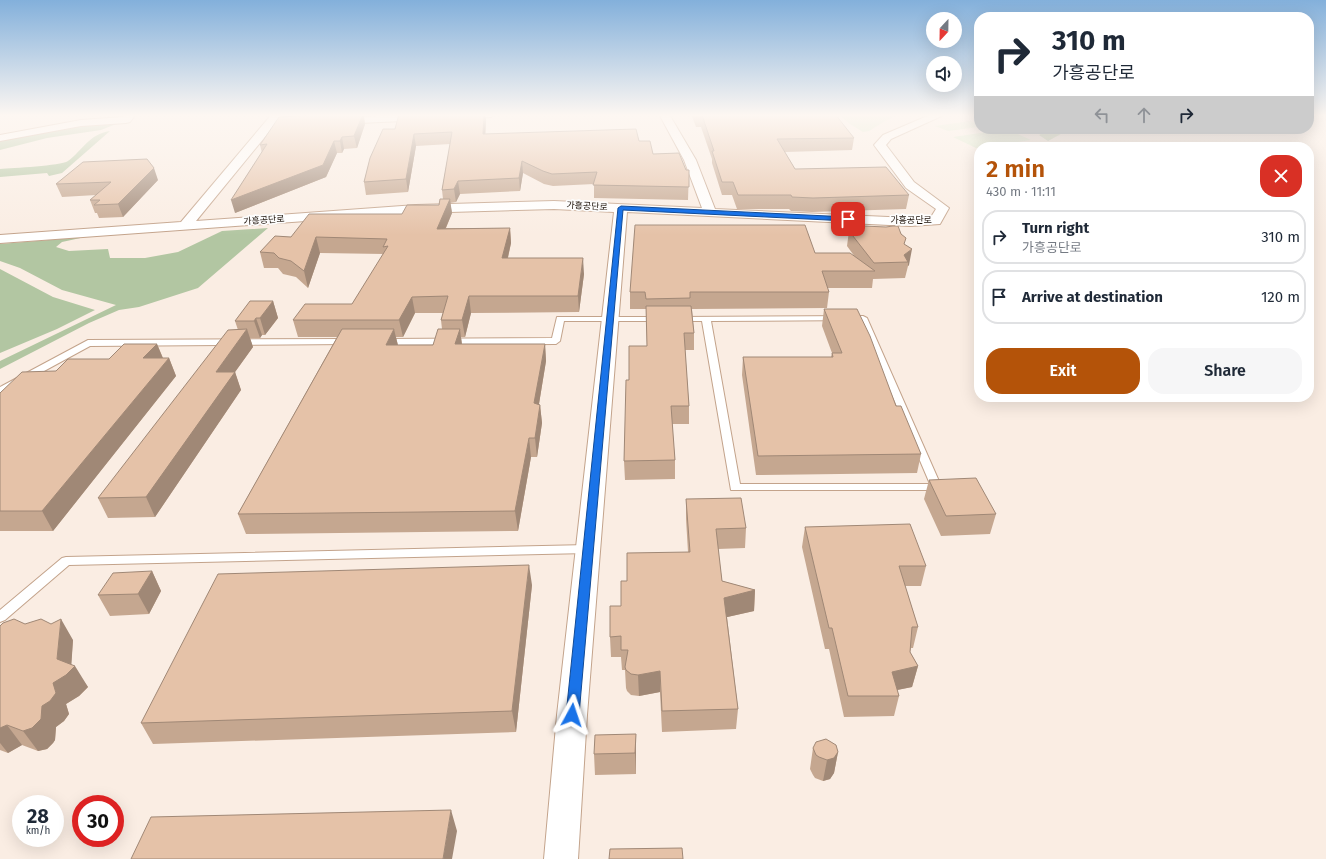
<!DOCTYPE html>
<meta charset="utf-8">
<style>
:root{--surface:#fff;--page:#f6f6f7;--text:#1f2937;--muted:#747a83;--line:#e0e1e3;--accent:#b45309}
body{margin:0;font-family:"Fira Sans","Noto Sans KR",sans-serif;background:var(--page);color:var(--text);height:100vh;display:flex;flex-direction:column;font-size:15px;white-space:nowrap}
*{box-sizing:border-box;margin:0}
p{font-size:13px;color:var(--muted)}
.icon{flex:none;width:22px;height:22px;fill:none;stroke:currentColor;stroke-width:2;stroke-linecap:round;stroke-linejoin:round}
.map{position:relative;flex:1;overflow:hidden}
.details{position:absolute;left:974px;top:142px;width:340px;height:260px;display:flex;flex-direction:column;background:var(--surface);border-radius:16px;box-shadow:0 4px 16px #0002}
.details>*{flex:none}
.hud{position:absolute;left:974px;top:12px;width:340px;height:122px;border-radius:16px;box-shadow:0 4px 16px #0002;background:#fff;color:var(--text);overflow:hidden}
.needle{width:26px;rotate:202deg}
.fabs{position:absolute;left:926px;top:12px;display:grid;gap:8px}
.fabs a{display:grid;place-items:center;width:36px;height:36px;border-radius:50%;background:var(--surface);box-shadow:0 4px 16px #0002;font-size:20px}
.speed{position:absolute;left:12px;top:795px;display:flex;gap:8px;font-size:20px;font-weight:700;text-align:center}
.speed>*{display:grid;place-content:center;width:52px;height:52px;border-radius:50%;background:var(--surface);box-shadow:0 4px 16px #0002;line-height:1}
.speed small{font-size:10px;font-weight:400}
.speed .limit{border:6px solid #d22;background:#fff;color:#111}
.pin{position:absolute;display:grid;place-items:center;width:34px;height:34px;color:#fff;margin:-17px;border-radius:8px;box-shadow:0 2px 6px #0006}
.me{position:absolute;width:44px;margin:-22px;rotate:5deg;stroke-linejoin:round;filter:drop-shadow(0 0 3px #0008)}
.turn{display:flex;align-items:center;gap:14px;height:84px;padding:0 12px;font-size:18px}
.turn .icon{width:52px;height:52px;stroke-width:2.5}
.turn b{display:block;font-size:28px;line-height:34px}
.lanes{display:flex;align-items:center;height:38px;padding:0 12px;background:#0003;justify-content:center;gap:20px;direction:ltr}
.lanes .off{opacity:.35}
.round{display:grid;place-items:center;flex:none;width:42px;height:42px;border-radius:16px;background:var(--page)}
.summary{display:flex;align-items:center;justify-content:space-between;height:68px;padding:0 12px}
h1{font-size:24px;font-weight:600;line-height:30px;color:var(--accent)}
.button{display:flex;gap:8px;margin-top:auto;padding:8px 12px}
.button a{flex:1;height:46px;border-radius:16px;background:var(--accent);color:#fff;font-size:16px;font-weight:600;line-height:46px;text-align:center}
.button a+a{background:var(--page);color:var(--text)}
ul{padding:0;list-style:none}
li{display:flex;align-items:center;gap:12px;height:54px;margin:0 8px 6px;padding:0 4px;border:2px solid var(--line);border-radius:16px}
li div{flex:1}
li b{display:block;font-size:15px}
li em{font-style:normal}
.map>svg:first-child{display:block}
.green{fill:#d4e7c6}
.forest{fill:#b2c6a2}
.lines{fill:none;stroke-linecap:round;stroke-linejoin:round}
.lane-casing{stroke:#c3a38b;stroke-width:2}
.street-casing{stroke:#c3a38b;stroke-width:2}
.lane{fill:#fff;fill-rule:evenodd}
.street{fill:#fff;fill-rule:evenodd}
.wall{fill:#c5a790;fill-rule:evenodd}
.shaded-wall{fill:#a08876}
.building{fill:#e5c2a8;stroke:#a08876}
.route{fill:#1a73e8;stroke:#114b97}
.labels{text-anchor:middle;stroke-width:3.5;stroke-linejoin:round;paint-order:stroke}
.far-street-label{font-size:9px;fill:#1b1007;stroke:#fdfdfd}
</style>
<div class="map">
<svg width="1326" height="859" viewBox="0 0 1326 859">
<rect width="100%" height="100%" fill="#faede3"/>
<path class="green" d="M838,114H900L885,121L869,131L863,132L850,124Z
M970,121L979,125V127L948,131L935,126Z
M1007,129L1031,140L976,148L953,137Z"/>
<path class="forest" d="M121,122L101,130L47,138L0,150V140L93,123Z
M1049,129H1070L1048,141L1039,135Z
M110,131L62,173L49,176L47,173L0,177V169C13,168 60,166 68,161C83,150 89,134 110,131Z
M268,228L198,288L139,307L119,310L89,323L0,369V361L116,305L62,290L20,268L0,261V244L85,237L62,242L56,247L69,251L108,249L110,258H145L178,252L222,231Z
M0,269L53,297L95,310L57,329L0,353Z"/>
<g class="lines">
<defs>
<path id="lane" d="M863,316L867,318L942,488L941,490H731L702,321H681L677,319L678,317ZM860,320L930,484H740L711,321Z
M557,317H659L663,319L659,321H564L560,341L556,344L385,345L381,342L385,339L552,338Z
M347,339L351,342L350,344L90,346L0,395V387L2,386L88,340Z
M588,545L592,546L594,549L592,552L588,553L69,565L5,620L0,622V610L62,558L66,557Z"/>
<path id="street" d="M125,114H136L130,122L126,123L81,126L0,141V135L81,120L123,117Z
M272,114H283L278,120L301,119L306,122L301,125L273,127L196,221L416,205L554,201L702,208L684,160L659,114H669L696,160L715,209L910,218L931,217L936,209L906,188L874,145L883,135L932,114H946L891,139L886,145L914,182L949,208L940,224L910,226L627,212L587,715L578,859H544L557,715L614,212L554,209L416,213L0,243V235L181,222Z
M419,114H426L430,117L425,120L337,124L332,121L337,118Z
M455,114H496L491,117L459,119L455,118L454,116Z"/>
</defs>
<use href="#lane" class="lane-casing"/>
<use href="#street" class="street-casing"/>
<use href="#lane" class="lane"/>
<use href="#street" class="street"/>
</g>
<path class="wall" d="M285,114H369V115H364L365,124L357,148L344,149L342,153H337L326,177L235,213L262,153L260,145L285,116Z
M691,114H835L854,138L852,150L785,152L795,169L909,195L906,209L812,212L791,211L789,209H737L732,195H722L712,163V159L701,127H696Z
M486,119L485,134L639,141L653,154L686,170H689L688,200L594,198V184L553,186L544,184L523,173L520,191L460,194L456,202L450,203L452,213L446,228H510L511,243L508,258L584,274L579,312L471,313L465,337H461L462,344H545L546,361L539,404L540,405L542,423L537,457H531L518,531L246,534L238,514L337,337H298L293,320L352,304L384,254L320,253L308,288L296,277L283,274L278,268H264L260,252L291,237L402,214L439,205L443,199L442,190L450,144L416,146L408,192L366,195L364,182L395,129ZM415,313H443L441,320L442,329L433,345H398L396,337H403Z
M158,180L123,217L99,218L97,213H95L90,200L96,195L62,197L56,184Z
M849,231L905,245L909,265L908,266L905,278L873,279L872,288H827L829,292L827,308L692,309L694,333V350H685L689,406V424H672L675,460V479L625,480L624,461L629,380L647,346L646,309H630V292L815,253L855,257L847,246Z
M273,301L278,318L265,335H262L260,338H250L253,347L235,372L241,390L155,517L108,518L98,498L238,330L235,321Z
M824,309L896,406L921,454L917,473L756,475L742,375L743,357H831L832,353L822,326Z
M157,344L163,358H169L176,376L53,531H0V393L56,371L109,359Z
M929,480L996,514L990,534L941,536L924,499Z
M686,499L746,528L745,548L718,549L722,581L755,590L754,611L727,617L738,709L736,729L662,732L660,692L639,696L631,695L627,691L626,688L625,670H622L621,657H611L610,637L621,606L627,581L688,552L686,519Z
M805,527L926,566L921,586H905L918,627L913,648H911L910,652L918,666L912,687L897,690L899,696L894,716L844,717L829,649H825L802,547Z
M152,571L161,591L149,614L110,616L98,595Z
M532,585L516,732L153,744L141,723Z
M25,624L73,640L71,665L88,687L79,696L66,704L69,714L64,721L56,727L55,740L53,743L47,749L38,751L22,745L8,753L0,750V626Z
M636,734V774L595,775L594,754Z
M813,748L838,752L834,773L830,779L823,781L815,778L813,775L810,769Z"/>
<path class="shaded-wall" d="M363,114L365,124L357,148L354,136Z
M484,114H485L486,119L485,145L483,134Z
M414,134L416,146L408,192L406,179Z
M342,137L344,149L342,153L340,141Z
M334,141L337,153L326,177L235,213L231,200Z
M522,161L523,173L520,191L519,178Z
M154,168L158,180L123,217L118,204Z
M458,181L460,194L456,202L454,189Z
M450,199L452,213L439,244L437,229Z
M510,228L511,243L504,274L502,258Z
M316,237L320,253L308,288L304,271Z
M912,249L909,265L908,266V262L904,255Z
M583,258L584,274L579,312L578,296Z
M469,296L471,313L465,337L462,320Z
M412,297L415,313L403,337L399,320Z
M273,301L278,318L265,335L260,318Z
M256,318L262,335L260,338L254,321Z
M247,329L253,347L235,372L241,390L155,517L146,497L216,372Z
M394,329L398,346L386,345Z
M460,329L462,346L455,344Z
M157,344L164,361L143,358Z
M545,344L546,361L536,422L534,403Z
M169,358L176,376L53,531L42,511Z
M540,405L542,423L537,457L535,438Z
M529,438L531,457L518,531L515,511Z
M529,565L532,585L516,732L512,711Z
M152,571L161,591L149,614L138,594Z
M755,590L754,611L723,618L724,598Z
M61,619L73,640L71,670L75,666L88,687L79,696L66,704L69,714L64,721L56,727L55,740L53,743L47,749L38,751L23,731L42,706L53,683L57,659Z
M918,666L912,687L887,692L892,672Z
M660,671V692L639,696L638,675Z
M7,725L22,745L8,753L0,743V728Z
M636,734V774L635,753Z
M838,752L834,773L830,779L823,781L827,760Z
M451,810L457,831L452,859H443Z"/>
<path class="building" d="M331,114H363L354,136L342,137L340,141H334L323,165L231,200L267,144L260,145L279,117Z
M399,114H484L483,134L636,129L639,141H650L653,154L679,153L686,170H689V187L593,185L597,172L552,174L543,171L522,161L519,178L458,181L454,189L442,190L452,132L414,134L406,179L364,182L370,158L383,129H395Z
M695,114H835L854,138L777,139L795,169L886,167L909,195L813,198L792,197L791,195H738L733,182H722L712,151H714L702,115H696Z
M147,159L154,168L118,204L94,205L100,200H90L111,182L56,184L83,162Z
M440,199H450L437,229L510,228L502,258H583L578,296H469L462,320H441L448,296L412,297L399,320H293L305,304H352L388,246L383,247L387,239L316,237L304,271L291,261L279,258L274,253L260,252L275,236L291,237L309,214H402L407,205H439Z
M635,225H805L815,253H850L875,271H822L829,292H690V298L646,299L645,292H630Z
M863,226L886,227L893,226H898L901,234L906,238L904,244L912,249L904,255L908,262L874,263L849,231Z
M250,301H273L260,318H256L254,321H235Z
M646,306H691L694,333H684L689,406H671L675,460L624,461L626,380H629V346H647Z
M824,309H857L870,336L896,406H901L921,454L758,456L743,357H833L832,353H842Z
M247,329L216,372H235L146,497L98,498L228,330Z
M342,329H394L386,345H433L438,329H460L455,344H545L534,403L540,405L535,438H529L515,511L238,514Z
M124,344H157L143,358H169L42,511H0V393L22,372L56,371L68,359H109Z
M976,478L996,514L946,516L929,480Z
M741,498L746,528L716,529L722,581L755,590L724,598L738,709L662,711L660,671L638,675L631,674L626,670L625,667L628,650H621V636L610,637V606H621V581H627V553L690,552L686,499Z
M910,524L926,566H899L918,627H912L910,652L918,666L892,672L899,696H848L832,628H829L805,527Z
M529,565L512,711L141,723L218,574Z
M152,571L138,594L98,595L113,573Z
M14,619L25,624L41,619L51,624L61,619L57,659L75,666L66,675L53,683L56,693L50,701L42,706L41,719L32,728L23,731L7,725L0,728V626L3,623Z
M636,734L635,753L594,754L595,735Z
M826,739L836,745L838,752L834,758L827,760L819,757L816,755L813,748L816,742Z
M451,810L443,859H131L151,817Z
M682,848L683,859H609L610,849Z"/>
<linearGradient id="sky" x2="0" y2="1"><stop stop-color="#83b0db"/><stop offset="0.49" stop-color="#fdf7f2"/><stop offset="1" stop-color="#fdf7f2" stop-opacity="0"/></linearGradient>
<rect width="1326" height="235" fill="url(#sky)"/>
<path class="route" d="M621,206L848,217L851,219L848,221L623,210L579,715L577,719L572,721L568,719L566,715L618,208Z"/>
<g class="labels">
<g class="far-street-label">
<text transform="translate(587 206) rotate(3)" y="3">가흥공단로</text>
<text transform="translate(264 220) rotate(-4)" y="3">가흥공단로</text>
<text x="911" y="223">가흥공단로</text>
</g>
</g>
</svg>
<div class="fabs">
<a><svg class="needle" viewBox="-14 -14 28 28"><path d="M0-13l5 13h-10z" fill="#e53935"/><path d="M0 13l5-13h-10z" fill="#747a83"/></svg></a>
<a><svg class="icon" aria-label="sound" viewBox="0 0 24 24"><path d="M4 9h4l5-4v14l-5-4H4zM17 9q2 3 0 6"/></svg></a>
</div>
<div class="speed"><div>28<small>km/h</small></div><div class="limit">30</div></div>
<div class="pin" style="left:848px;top:219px;background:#d93025"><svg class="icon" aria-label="arrive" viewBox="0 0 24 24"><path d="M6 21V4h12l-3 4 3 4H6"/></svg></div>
<svg class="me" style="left:572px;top:715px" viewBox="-20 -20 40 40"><path d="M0-17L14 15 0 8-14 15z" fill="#1a73e8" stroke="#fff" stroke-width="4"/></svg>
<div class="hud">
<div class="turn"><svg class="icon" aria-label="right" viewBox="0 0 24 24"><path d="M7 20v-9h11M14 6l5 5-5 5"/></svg><div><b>310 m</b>가흥공단로</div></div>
<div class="lanes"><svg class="icon off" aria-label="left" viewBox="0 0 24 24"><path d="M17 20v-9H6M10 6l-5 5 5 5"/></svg><svg class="icon off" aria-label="ahead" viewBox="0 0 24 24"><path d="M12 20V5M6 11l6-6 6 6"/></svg><svg class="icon" aria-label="right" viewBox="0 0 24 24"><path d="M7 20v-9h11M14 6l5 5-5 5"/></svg></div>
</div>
<section class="details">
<div class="summary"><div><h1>2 min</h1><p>430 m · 11:11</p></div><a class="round" style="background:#d93025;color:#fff"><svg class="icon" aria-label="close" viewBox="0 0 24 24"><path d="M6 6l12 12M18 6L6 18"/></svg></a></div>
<ul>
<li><svg class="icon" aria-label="right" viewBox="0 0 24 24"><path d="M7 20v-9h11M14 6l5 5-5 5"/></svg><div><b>Turn right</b><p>가흥공단로</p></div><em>310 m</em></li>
<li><svg class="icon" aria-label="arrive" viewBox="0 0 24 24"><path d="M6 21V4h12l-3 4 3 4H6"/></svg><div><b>Arrive at destination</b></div><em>120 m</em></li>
</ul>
<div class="button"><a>Exit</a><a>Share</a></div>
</section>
</div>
